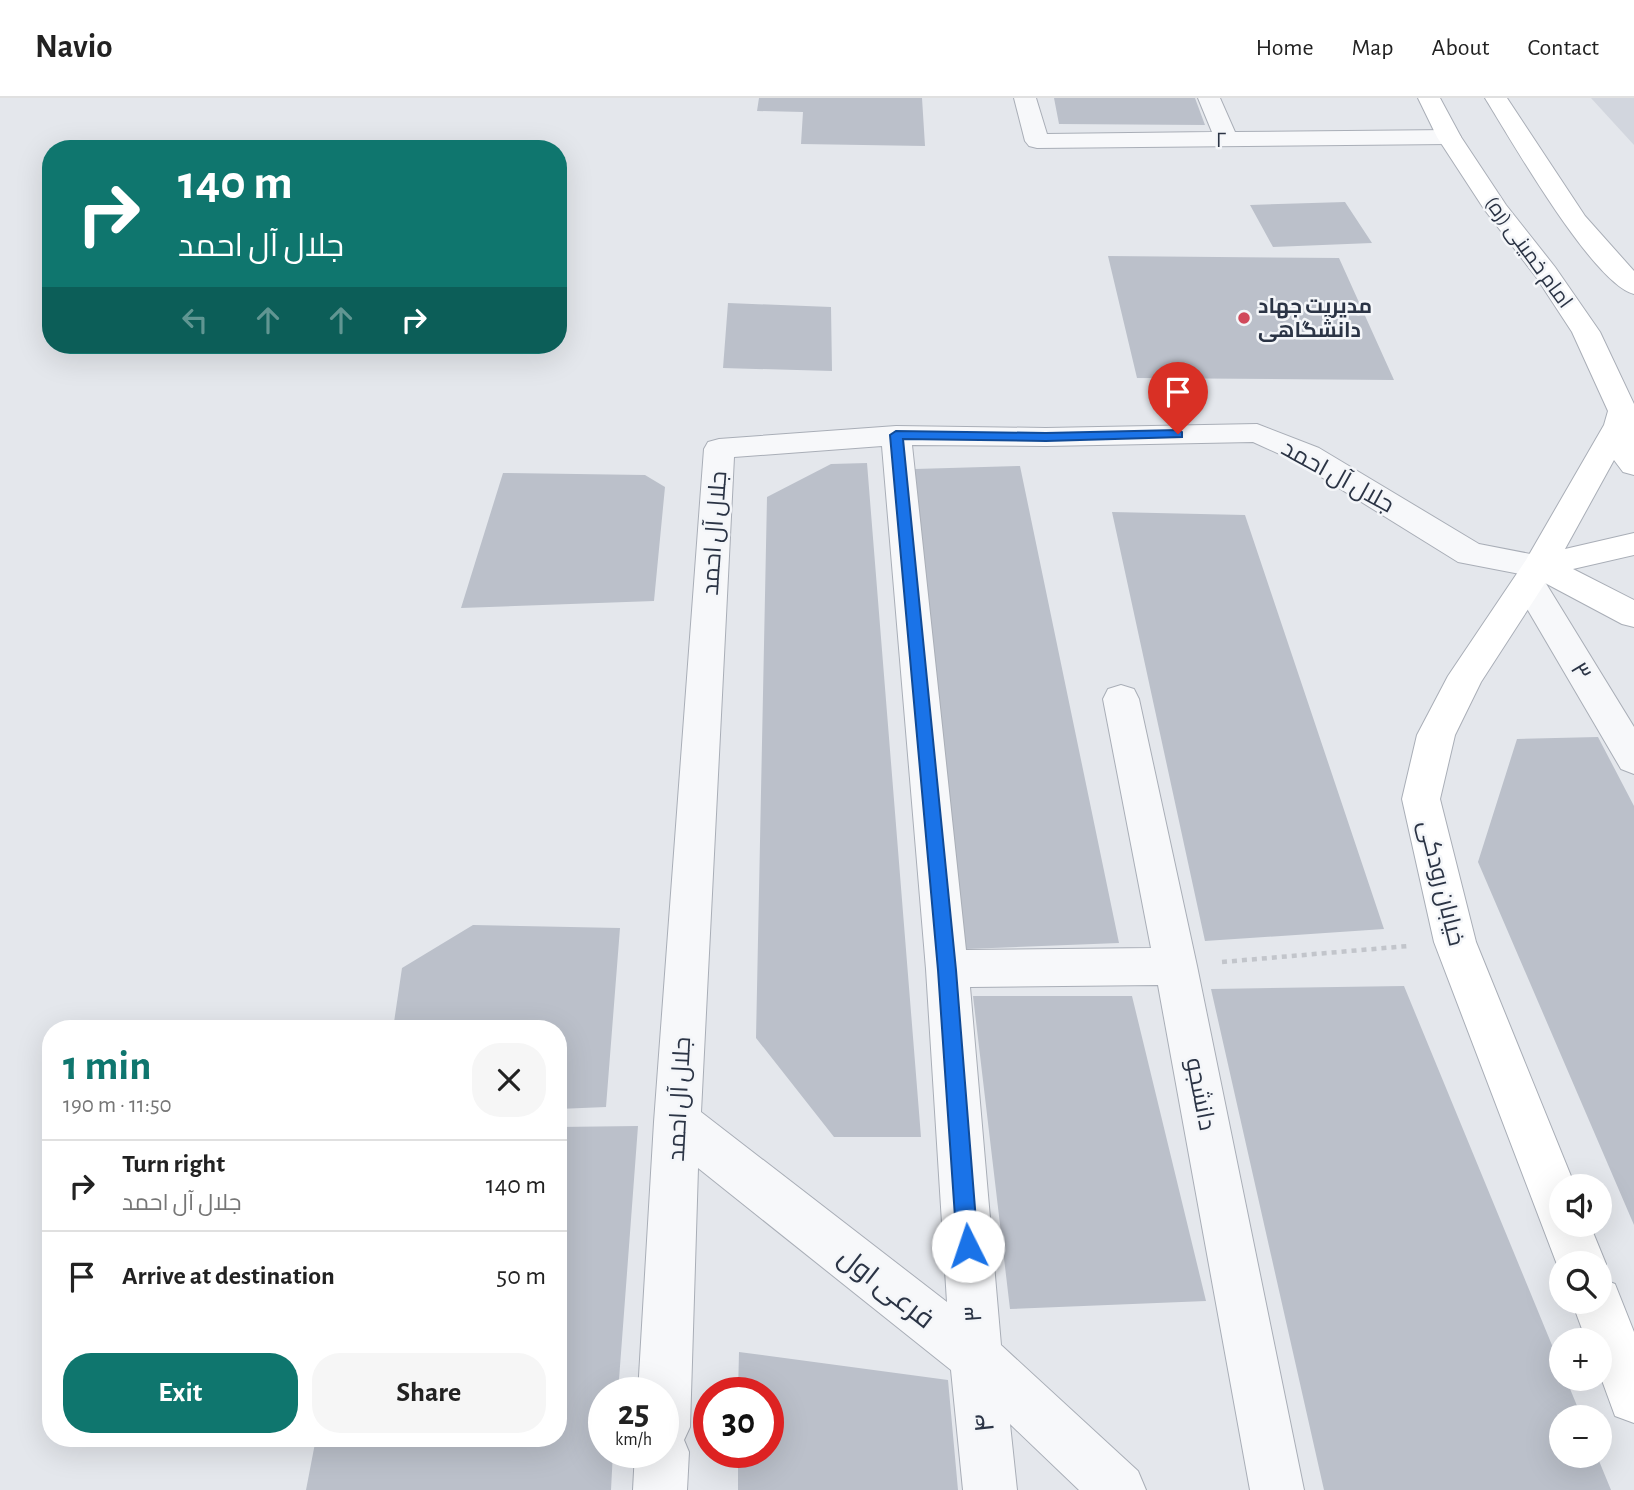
<!DOCTYPE html>
<meta charset="utf-8">
<style>
:root{--surface:#fff;--page:#f6f6f6;--text:#222;--muted:#767676;--line:#e0e0e0;--accent:#0f766e}
body{margin:0;font-family:"Alegreya Sans",Cairo,sans-serif;background:var(--page);color:var(--text);height:100vh;display:flex;flex-direction:column;font-size:26px;white-space:nowrap}
*{box-sizing:border-box;margin:0}
p{font-size:23px;color:var(--muted)}
.icon{flex:none;width:38px;height:38px;fill:none;stroke:currentColor;stroke-width:2;stroke-linecap:round;stroke-linejoin:round}
.map{position:relative;flex:1;overflow:hidden}
.details{position:absolute;left:42px;top:922px;width:525px;height:427px;display:flex;flex-direction:column;background:var(--surface);border-radius:28px;box-shadow:0 7px 28px #0002}
.details>*{flex:none}
.hud{position:absolute;left:42px;top:42px;width:525px;height:214px;border-radius:28px;box-shadow:0 7px 28px #0002;background:#0f766e;color:#fff;overflow:hidden}
.fabs{position:absolute;left:1549px;top:1076px;display:grid;gap:14px}
.fabs a{display:grid;place-items:center;width:63px;height:63px;border-radius:50%;background:var(--surface);box-shadow:0 7px 28px #0002;font-size:35px}
.speed{position:absolute;left:588px;top:1279px;display:flex;gap:14px;font-size:35px;font-weight:700;text-align:center}
.speed>*{display:grid;place-content:center;width:91px;height:91px;border-radius:50%;background:var(--surface);box-shadow:0 7px 28px #0002;line-height:1}
.speed small{font-size:18px;font-weight:400}
.speed .limit{border:10px solid #d22;background:#fff;color:#111}
.pin{position:absolute;display:grid;place-items:center;width:60px;height:60px;color:#fff;margin:-72px -30px;border-radius:50% 50% 50% 0;rotate:-45deg;box-shadow:0 0 7px #0007}
.pin .icon{rotate:45deg}
.me{position:absolute;width:77px;margin:-38px;rotate:356deg;stroke-linejoin:round;filter:drop-shadow(0 0 5px #0008)}
.turn{display:flex;align-items:center;gap:24px;height:147px;padding:0 21px;font-size:32px}
.turn .icon{width:91px;height:91px;stroke-width:2.5}
.turn b{display:block;font-size:49px;line-height:60px}
.lanes{display:flex;align-items:center;height:66px;padding:0 21px;background:#0003;justify-content:center;gap:35px;direction:ltr}
.lanes .off{opacity:.35}
.round{display:grid;place-items:center;flex:none;width:74px;height:74px;border-radius:28px;background:var(--page)}
.overview{display:flex;align-items:center;justify-content:space-between;height:119px;padding:0 21px}
h1{font-size:42px;font-weight:700;line-height:52px;color:var(--accent)}
.primary-button{display:flex;gap:14px;margin-top:auto;padding:14px 21px}
.primary-button a{flex:1;height:80px;border-radius:28px;background:var(--accent);color:#fff;font-size:28px;font-weight:700;line-height:80px;text-align:center}
.primary-button a+a{background:var(--page);color:var(--text)}
ul{padding:0;list-style:none}
li{display:flex;align-items:center;gap:21px;height:91px;padding:0 21px;border-top:2px solid var(--line)}
li div{flex:1}
li b{display:block;font-size:26px}
li em{font-style:normal}
header{display:flex;align-items:center;gap:42px;box-sizing:border-box;height:98px;padding:0 35px;background:var(--surface);border-bottom:2px solid var(--line)}
header strong{font-size:33px}
nav{display:flex;gap:38px;margin-inline-start:auto;font-size:24px}
.map>svg:first-child{display:block}
.built{fill:#d2d6de}
.building{fill:#bbc0ca}
.lines{fill:none;stroke-linecap:round;stroke-linejoin:round}
.minor-casing{stroke:#a9aeb7;stroke-width:2}
.secondary-casing{stroke:#a9aeb7;stroke-width:2}
.path{stroke:#c2c5cb;stroke-width:4.5;stroke-dasharray:5 5;stroke-linecap:butt}
.minor{fill:#f7f8fa;fill-rule:evenodd}
.secondary{fill:#fff;fill-rule:evenodd}
.route{fill:#1a73e8;stroke:#114b97;stroke-width:2}
.poi-dot{fill:#d1495b;stroke:#f4f6f9;stroke-width:2.5}
.labels{text-anchor:middle;stroke-width:5;stroke-linejoin:round;paint-order:stroke}
.far-street-label{font-size:21px;fill:#2b3445;stroke:#f4f6f9}
.far-poi-label{font-size:21px;font-weight:bold;fill:#2b3445;stroke:#f4f6f9;text-anchor:start}
.street-label{font-size:24px;fill:#2b3445;stroke:#f4f6f9}
.near-street-label{font-size:28px;fill:#2b3445;stroke:#f4f6f9}
</style>
<header>
<strong>Navio</strong>
<nav><a>Home</a><a>Map</a><a>About</a><a>Contact</a></nav>
</header>
<div class="map">
<svg width="1634" height="1392" viewBox="0 0 1634 1392">
<rect width="100%" height="100%" fill="#e4e7ec"/>
<path class="built" d="M1591,0H1634V47Z"/>
<path class="building" d="M759,0H922L925,48L801,46L803,14L757,13Z
M1054,0H1195L1205,27L1059,26Z
M1345,104L1372,145L1273,149L1250,107Z
M1108,158L1339,160L1394,282L1137,280Z
M728,205L831,209L832,273L723,270Z
M867,365L921,1039H834L756,940L767,399L831,366Z
M1020,368L1119,845L966,851L915,371Z
M503,375L645,377L665,389L654,503L461,510Z
M1112,414L1245,417L1384,831L1205,843Z
M1598,639L1634,708V1127L1478,764L1517,641Z
M473,827L620,830L606,1009L558,1011V931H393L402,870Z
M1404,888L1561,1269V1281H1566L1582,1320H1561V1358H1597L1611,1392H1324L1211,891Z
M973,898H1132L1206,1203L1010,1211Z
M638,1028L618,1295H604V1354H613L611,1392H306L316,1340H558V1029Z
M739,1254L948,1282L958,1392H738V1354H768V1295H738Z"/>
<g class="lines">
<defs>
<path id="minor" d="M1014,0H1036L1047,36L1212,34L1198,0H1220L1235,34L1449,32L1457,34L1461,39L1457,44L1449,46L1037,50L1029,48L1025,43Z
M1257,326L1319,350L1479,446L1551,460L1556,468L1551,476L1542,479L1634,629V676L1621,671L1512,485L1520,476L1458,464L1297,364L1253,344L1046,348L912,347L966,852L1151,850L1103,601L1108,591L1121,587L1134,591L1139,601L1197,868L1304,1392H1250L1158,887L970,889L1001,1247L1138,1373L1146,1392H1079L1010,1326L1017,1392H963L951,1272L698,1070L690,1329L684,1342L689,1354L687,1392H633L635,1354H663V1295H638L654,1024L704,351L708,344L719,341L896,328L1046,330ZM882,348L926,871L947,1204L701,1014L734,359Z"/>
<path id="secondary" d="M1418,0H1440L1461,39L1506,107L1555,169L1600,234L1634,306V377L1623,374L1614,362L1565,451L1634,435V457L1573,471L1634,502V529L1622,526L1545,485L1481,584L1455,637L1440,701L1476,844L1575,1088H1561V1127H1590L1606,1166L1600,1180L1615,1186L1634,1234V1325L1615,1318L1600,1277V1242H1586L1572,1204H1600V1166H1561V1177L1434,844L1402,701L1417,637L1448,578L1526,462L1604,327L1608,313L1572,234L1536,179L1484,111L1437,39Z
M1485,0H1507L1585,118L1634,173V196C1593,186 1510,40 1485,0Z"/>
</defs>
<use href="#minor" class="minor-casing"/>
<use href="#secondary" class="secondary-casing"/>
<path class="path" d="M1222,864L1408,848"/>
<use href="#minor" class="minor"/>
<use href="#secondary" class="secondary"/>
</g>
<path class="route" d="M1178,332L1182,334V339L1046,343L903,341L956,872L978,1148L975,1155L968,1158L960,1155L957,1148L938,872L890,337L896,333L1046,335Z"/>
<circle class="poi-dot" cx="1244" cy="220" r="7"/>
<g class="labels">
<g class="far-street-label">
<text x="1221" y="49">۲</text>
<text transform="translate(1529 154) rotate(54)" y="7">امام خمینی (ره)</text>
</g>
<g class="far-poi-label">
<text x="1258" y="215">مدیریت جهاد<tspan x="1258" dy="24">دانشگاهی</tspan></text>
</g>
<g class="street-label">
<text transform="translate(1338 378) rotate(29)" y="8">جلال آل احمد</text>
<text transform="translate(714 435) rotate(-86)" y="8">جلال آل احمد</text>
<text transform="translate(1581 573) rotate(59)" y="8">۳</text>
<text transform="translate(1442 785) rotate(76)" y="8">خیابان رودکی</text>
<text transform="translate(1201 996) rotate(79)" y="8">دانشجو</text>
<text transform="translate(679 1001) rotate(-87)" y="8">جلال آل احمد</text>
<text transform="translate(973 1216) rotate(-94)" y="8">۳</text>
</g>
<g class="near-street-label">
<text transform="translate(887 1189) rotate(38)" y="10">فرعی اول</text>
<text transform="translate(983 1325) rotate(-96)" y="10">۴</text>
</g>
</g>
</svg>
<div class="fabs">
<a><svg class="icon" aria-label="sound" viewBox="0 0 24 24"><path d="M4 9h4l5-4v14l-5-4H4zM17 9q2 3 0 6"/></svg></a>
<a><svg class="icon" aria-label="search" viewBox="0 0 24 24"><circle cx="10" cy="10" r="6"/><path d="M15 15l6 6"/></svg></a>
<a>+</a>
<a>−</a>
</div>
<div class="speed"><div>25<small>km/h</small></div><div class="limit">30</div></div>
<div class="pin" style="left:1178px;top:336px;background:#d93025"><svg class="icon" aria-label="arrive" viewBox="0 0 24 24"><path d="M6 21V4h12l-3 4 3 4H6"/></svg></div>
<svg class="me" style="left:968px;top:1148px" viewBox="-20 -20 40 40"><circle r="19" fill="#fff"/><path d="M0-13L10 11 0 6-10 11z" fill="#1a73e8"/></svg>
<div class="hud">
<div class="turn"><svg class="icon" aria-label="right" viewBox="0 0 24 24"><path d="M7 20v-9h11M14 6l5 5-5 5"/></svg><div><b>140 m</b>جلال آل احمد</div></div>
<div class="lanes"><svg class="icon off" aria-label="left" viewBox="0 0 24 24"><path d="M17 20v-9H6M10 6l-5 5 5 5"/></svg><svg class="icon off" aria-label="ahead" viewBox="0 0 24 24"><path d="M12 20V5M6 11l6-6 6 6"/></svg><svg class="icon off" aria-label="ahead" viewBox="0 0 24 24"><path d="M12 20V5M6 11l6-6 6 6"/></svg><svg class="icon" aria-label="right" viewBox="0 0 24 24"><path d="M7 20v-9h11M14 6l5 5-5 5"/></svg></div>
</div>
<section class="details">
<div class="overview"><div><h1>1 min</h1><p>190 m · 11:50</p></div><a class="round"><svg class="icon" aria-label="close" viewBox="0 0 24 24"><path d="M6 6l12 12M18 6L6 18"/></svg></a></div>
<ul>
<li><svg class="icon" aria-label="right" viewBox="0 0 24 24"><path d="M7 20v-9h11M14 6l5 5-5 5"/></svg><div><b>Turn right</b><p>جلال آل احمد</p></div><em>140 m</em></li>
<li><svg class="icon" aria-label="arrive" viewBox="0 0 24 24"><path d="M6 21V4h12l-3 4 3 4H6"/></svg><div><b>Arrive at destination</b></div><em>50 m</em></li>
</ul>
<div class="primary-button"><a>Exit</a><a>Share</a></div>
</section>
</div>
